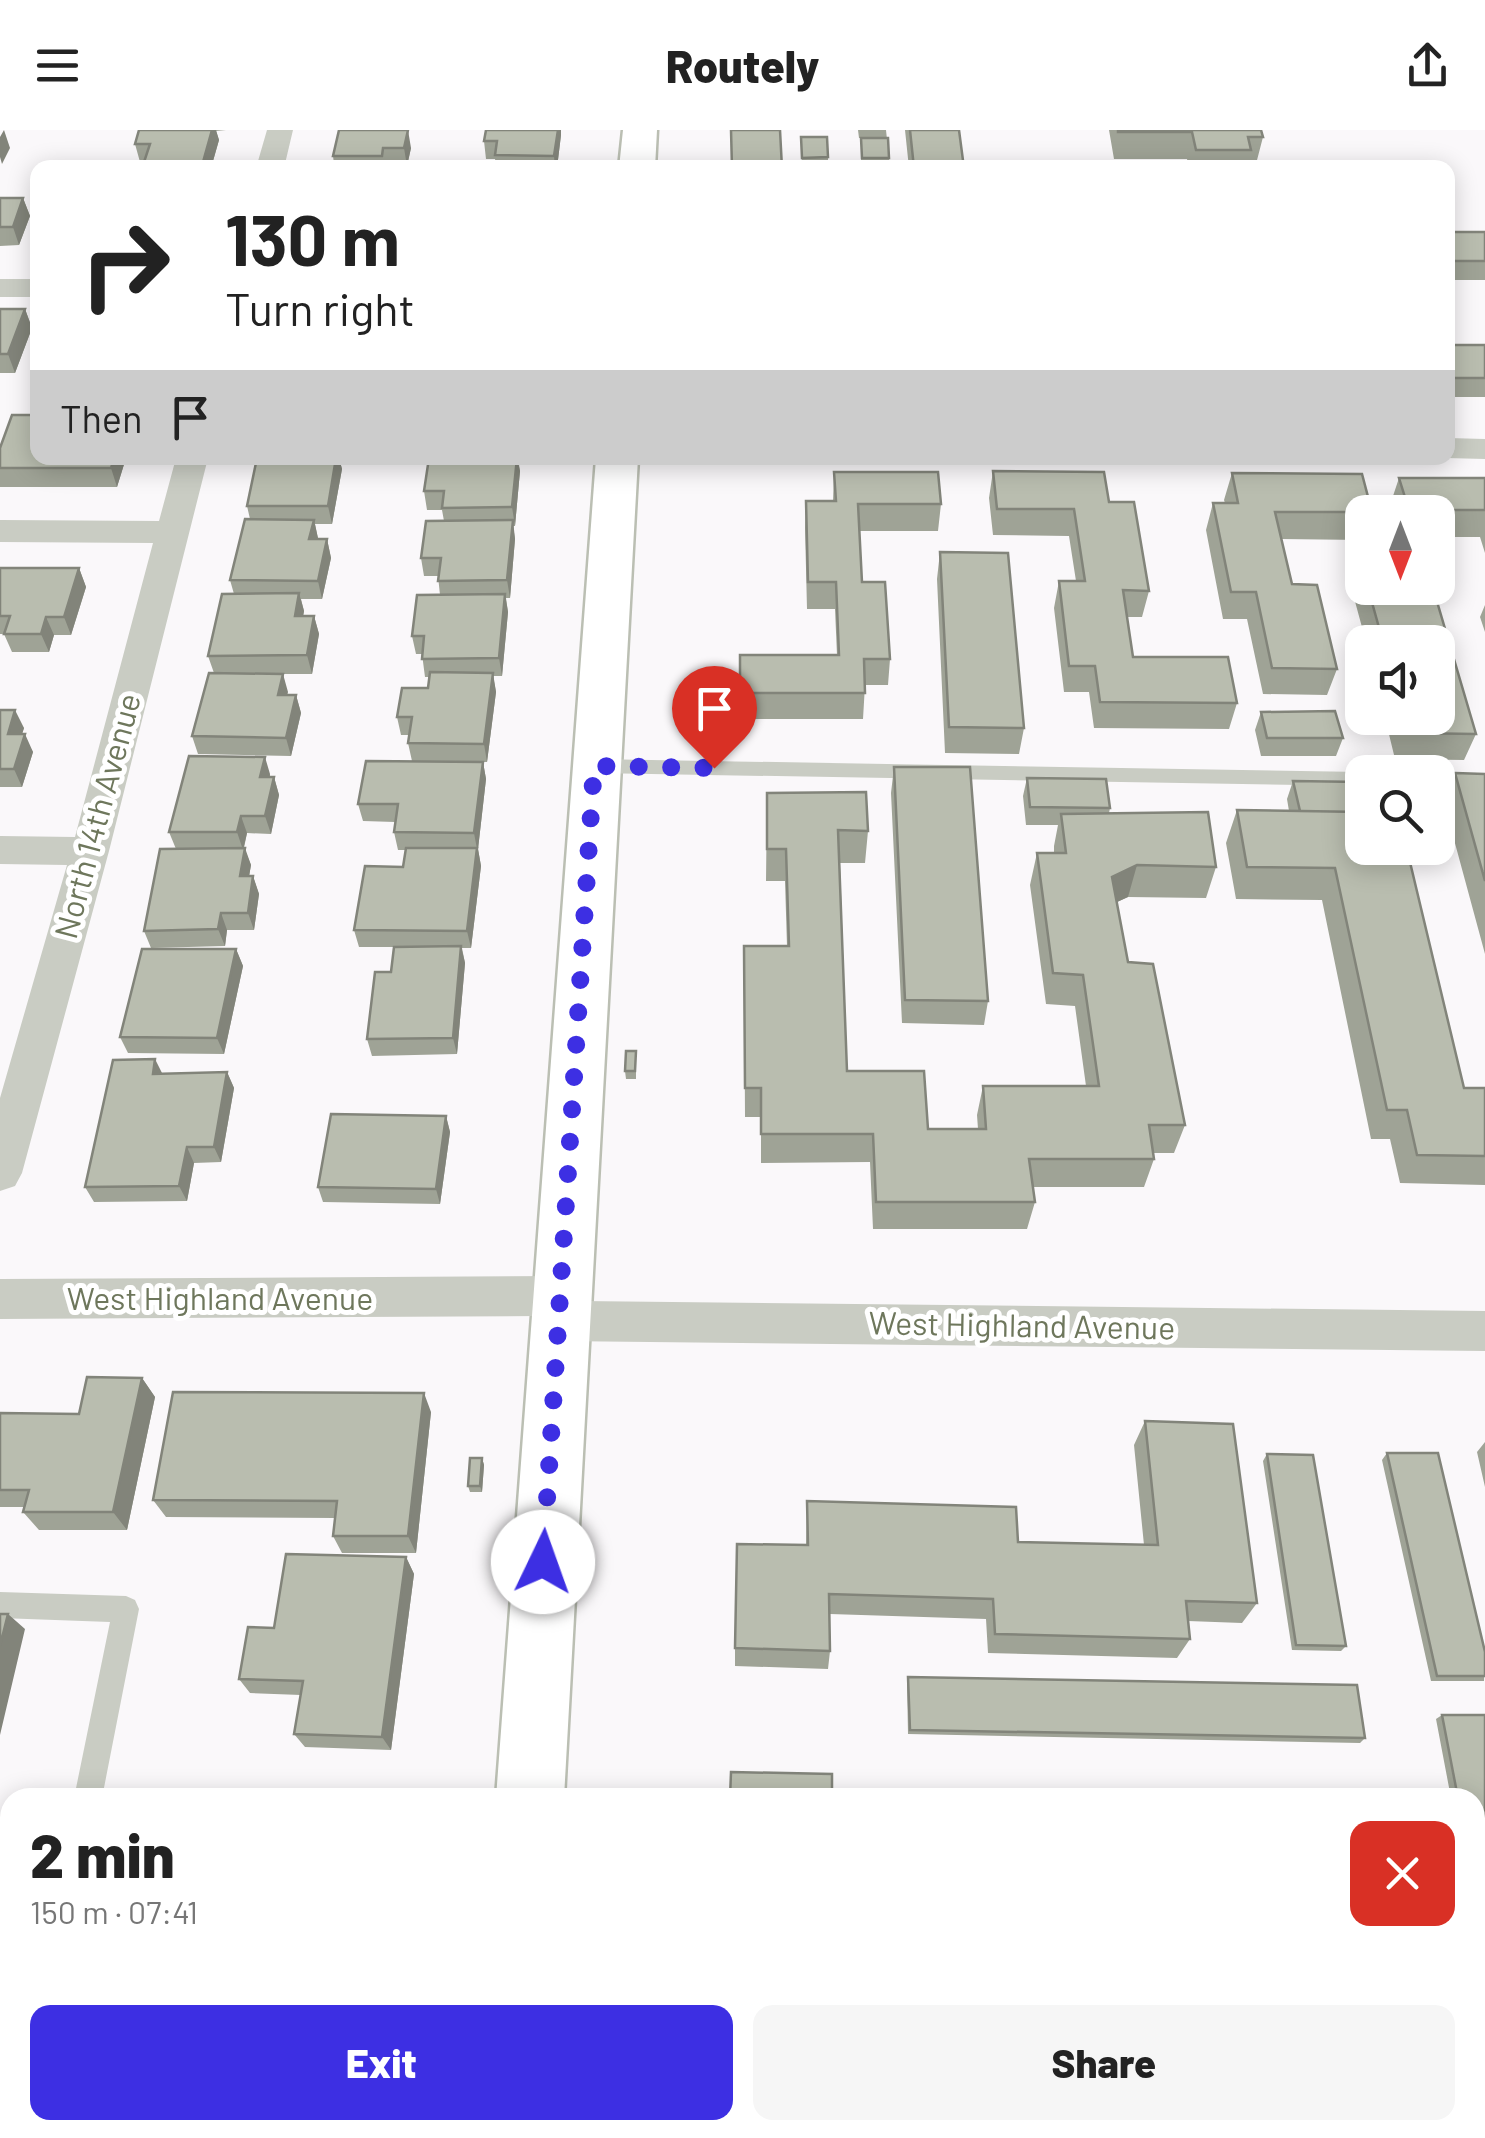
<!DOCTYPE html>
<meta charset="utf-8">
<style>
:root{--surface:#fff;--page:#f6f6f6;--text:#222;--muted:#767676;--accent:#3d2fe3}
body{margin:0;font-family:Barlow,sans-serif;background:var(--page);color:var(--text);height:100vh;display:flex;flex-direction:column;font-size:38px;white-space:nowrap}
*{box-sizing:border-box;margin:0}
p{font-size:32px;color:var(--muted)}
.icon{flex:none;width:55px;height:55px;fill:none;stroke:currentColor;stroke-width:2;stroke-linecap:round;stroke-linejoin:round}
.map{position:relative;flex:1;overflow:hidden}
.details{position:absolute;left:0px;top:1658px;width:1485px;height:352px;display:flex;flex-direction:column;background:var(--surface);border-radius:30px 30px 0 0;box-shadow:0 5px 25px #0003}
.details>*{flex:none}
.top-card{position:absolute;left:30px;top:30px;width:1425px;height:305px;border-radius:20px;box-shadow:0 5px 25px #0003;background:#fff;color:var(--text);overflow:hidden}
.needle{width:65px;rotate:180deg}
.buttons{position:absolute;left:1345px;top:365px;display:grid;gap:20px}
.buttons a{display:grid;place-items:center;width:110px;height:110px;border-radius:20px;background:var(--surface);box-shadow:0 5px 25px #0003;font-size:50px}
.pin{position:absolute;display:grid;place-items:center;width:85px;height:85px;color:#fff;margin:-102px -42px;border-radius:50% 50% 50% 0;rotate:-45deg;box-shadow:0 0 10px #0007}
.pin .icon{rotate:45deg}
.me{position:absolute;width:110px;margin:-55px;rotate:3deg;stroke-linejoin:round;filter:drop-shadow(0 0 8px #0008)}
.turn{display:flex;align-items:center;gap:35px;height:210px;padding:0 30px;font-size:45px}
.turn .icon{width:130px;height:130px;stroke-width:2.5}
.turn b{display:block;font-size:70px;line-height:85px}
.then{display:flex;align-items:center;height:95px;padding:0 30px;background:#0003;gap:20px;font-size:38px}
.round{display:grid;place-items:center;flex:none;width:105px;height:105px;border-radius:20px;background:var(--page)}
.summary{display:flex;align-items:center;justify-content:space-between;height:170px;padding:0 30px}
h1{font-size:60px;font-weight:800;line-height:75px}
.primary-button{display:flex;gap:20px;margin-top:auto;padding:20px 30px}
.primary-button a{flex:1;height:115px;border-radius:20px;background:var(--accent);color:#fff;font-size:40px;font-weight:800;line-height:115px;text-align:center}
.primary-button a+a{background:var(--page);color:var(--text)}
header{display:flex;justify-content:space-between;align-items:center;height:130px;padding:0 30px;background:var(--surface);font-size:45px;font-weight:800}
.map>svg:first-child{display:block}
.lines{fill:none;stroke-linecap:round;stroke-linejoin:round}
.secondary-casing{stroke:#bbbfb3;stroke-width:5}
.lane{fill:#c9ccc3;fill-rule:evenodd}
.street{fill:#c9ccc3;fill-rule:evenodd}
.secondary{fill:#fff;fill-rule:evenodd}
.wall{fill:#9fa396}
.shaded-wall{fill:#82847a}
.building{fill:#b9bdaf;stroke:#82847a;stroke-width:2.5}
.route{stroke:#3d2fe3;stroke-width:18;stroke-dasharray:0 32.4}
.labels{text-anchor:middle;stroke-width:10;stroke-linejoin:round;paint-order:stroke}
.street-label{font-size:32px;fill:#6e775c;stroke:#fff}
</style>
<header><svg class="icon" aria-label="menu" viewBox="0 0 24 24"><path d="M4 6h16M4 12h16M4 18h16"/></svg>Routely<svg class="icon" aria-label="share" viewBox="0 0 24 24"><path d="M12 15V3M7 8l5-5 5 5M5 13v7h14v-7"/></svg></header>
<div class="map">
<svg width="1485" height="2008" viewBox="0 0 1485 2008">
<rect width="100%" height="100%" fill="#faf8fa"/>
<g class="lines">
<defs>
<path id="secondary" d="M623,0H657L655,38H619Z
M596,328H638L564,1668H496Z
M472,2000H548L547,2008H471Z"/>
</defs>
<use href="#secondary" class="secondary-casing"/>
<path class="lane" d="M594,629L1362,642H1364L1362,656L594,643L584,636Z
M1438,643L1485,644V658L1438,657Z
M0,1462L126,1466L135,1470L139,1479L102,1668H74L110,1492L0,1488Z
M10,1994V2000H38L36,2008H6Z"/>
<path class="street" d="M267,0H293L284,38H256Z
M0,149H38V167H0Z
M1448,308L1485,309V329L1446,328Z
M176,328H208L109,721L22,1043L15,1056L0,1061V968L67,735L0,734V706L75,707L153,413L0,412V390L159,391Z
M560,1146L576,1152L583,1166L580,1171L1485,1181V1221L558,1211L542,1205L535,1191L538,1186L0,1189V1149Z"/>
<use href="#secondary" class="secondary"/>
</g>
<path class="wall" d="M139,0H226L216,1L219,10L211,38H146L144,32H140L135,14Z
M339,0L411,18L407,36L330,38L334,34L333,26Z
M858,0H886L890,38L861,37V8H859Z
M905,0H959L964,38H909Z
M1109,0H1261L1263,7L1256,34H1248L1247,38H1189L1187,29H1114Z
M561,5L557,38H474L496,35L495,29H486L484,11Z
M801,7L828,27V37H802Z
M0,68H23L30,86L19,115L0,116Z
M1448,102H1485V150H1448Z
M0,179H25L32,198L15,243H0Z
M1448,215H1485V267H1448Z
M0,318L126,328L117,357H0Z
M257,328H339L342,339L332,394H315L318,409H327L331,428L322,469H301L304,481L303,486H314L319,504L312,544H262H283L287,565H296L301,583L291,626L198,624L192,606L214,543L208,526L234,464L230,450L250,389L247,376Z
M429,328H523H518L520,341L515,396H513L515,409L510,468H506L508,482L502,546H493L496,562L487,632H483L486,649L478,719L481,736L471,818H462L465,833L457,924L372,926L367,909L391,842L394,817H359L354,800L403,737L406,720H398L394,702L395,692L363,691L358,674L412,631L408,613L409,605H401L397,587L428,558L430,547H425L422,524H416L412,506L440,465L438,446H424L421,428L444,391L442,380H427L424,361Z
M993,341L1109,372L1149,461L1142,487H1127L1133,527L1237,573L1229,599L1094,598L1089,562H1064L1054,478L1059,451H1076L1069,406L993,405L989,368Z
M834,342L941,374L938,401H859L862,452L890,529L888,555H865L863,589H740V525H837L835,479H807L805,398L806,371H833Z
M1232,343L1362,382V410L1281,409L1292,454L1337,539L1327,565L1263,564L1247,489H1223L1206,400L1213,373H1225L1224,370Z
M1399,348H1485V423L1480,407H1438V382H1392L1390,375Z
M940,422L1024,598L1019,624L945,623L937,449Z
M1360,427H1362V458H1433L1476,604L1464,630L1395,629L1385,588H1438V512H1366L1350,453Z
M0,438H79L86,457L71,505H54L49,522H12L4,504H0Z
M1485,475V502L1480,487Z
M0,580L24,598L22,604L33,622L22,657H0Z
M1261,582L1343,608L1336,626H1261L1255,600Z
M894,637L988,871L984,895L902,893L891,663Z
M1455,643L1485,644V824L1443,669Z
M270,644V647H274L279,665L271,704L247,703L244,718L251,735L249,746H253L259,764L254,800H227L225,816L151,818L144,801L176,719L169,702Z
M1027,648L1110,678L1109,683L1216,737L1206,768L1128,767L1117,772L1128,832L1185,995L1174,1023H1153L1154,1029L1144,1057H1033L1035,1072L1027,1099H873L870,1032L761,1033V987H745L744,816H787L785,751H766L767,663L868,701L865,733H840L847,941L928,999H978L977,985L983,956H1086L1075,876L1046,874L1030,755L1037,723H1054V716L1058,695H1026L1023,666Z
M1293,651L1464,958H1485V1055L1400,1053L1390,1009H1371L1322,770L1236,769L1226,713L1237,680L1289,681L1287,669Z
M236,819L243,836L224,924L128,923L120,907Z
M636,921V949H626L625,941Z
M227,942L234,958L221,1032L194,1033L187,1071L94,1072L85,1057L162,944Z
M446,986L450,1002L440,1074L323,1072L318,1057Z
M142,1248L155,1267L127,1400H39L23,1382L25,1377H0V1283L79,1284Z
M431,1282L416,1423H342L333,1406L335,1388L166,1387L153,1370Z
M1145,1291L1257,1473L1242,1493L1188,1491L1190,1509L1177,1528L988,1523L986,1489L830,1484V1521L828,1539L735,1536V1518L806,1415L807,1371L1018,1412L1144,1415L1134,1315Z
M1485,1312V1357L1477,1322Z
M1387,1323L1485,1522L1484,1551H1431L1382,1330Z
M1267,1324L1346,1516L1341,1521L1292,1520L1263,1331Z
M482,1328L484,1335L482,1362H470L468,1356Z
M406,1427L414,1444L391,1620L305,1617L294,1604L301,1565L250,1563L239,1549L274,1498Z
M908,1547L1365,1608L1360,1613L908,1604L907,1552Z
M1442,1585H1485V1839L1475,1788V1668H1451L1436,1589Z
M1193,2000H1318L1319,2008H1194Z"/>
<path class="shaded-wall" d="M4,0L10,18L2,34L0,27V7Z
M212,0H216L219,10L211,38H204L203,32Z
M408,0L411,18L407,36L404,18Z
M558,0H561V5L557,38H555L554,26Z
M23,68L30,86L19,115L13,97Z
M25,179L32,198L15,243L8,224Z
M114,328H126L117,357L111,338Z
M336,328H339L342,339L332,394L328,376Z
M517,328L520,341L515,396L512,377Z
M314,390L318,408L314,428L309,409Z
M513,390L515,409L510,468L507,450Z
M327,409L331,428L322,469L318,451Z
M79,438L86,457L71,505L64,487Z
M299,463L304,481L300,504L295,486Z
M505,464L508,482L502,546L499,528Z
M314,486L319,504L312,544L307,525Z
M46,487L54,505L49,522L41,504Z
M493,543L496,562L487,632L484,614Z
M283,544L288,562L283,583L278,565Z
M296,565L301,583L291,626L286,608Z
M15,580L24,598L16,622L8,604Z
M25,604L33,622L22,657L14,639Z
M265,627L270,644L266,665L260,647Z
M483,632L486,649L478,719L481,736L471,818L467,801L477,719L474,703Z
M274,647L279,665L271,704L265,686Z
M241,686L247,703L243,720L237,702Z
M245,718L251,735L246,764L240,746Z
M1137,735L1128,767L1104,778L1112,747Z
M253,746L259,764L254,800L248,783Z
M221,783L227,800L225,816L218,799Z
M461,816L465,833L457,924L453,908Z
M236,819L243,836L224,924L217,908Z
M155,929L163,945L153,944Z
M227,942L234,958L221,1032L214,1017Z
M446,986L450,1002L440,1074L436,1059Z
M187,1017L194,1033L187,1071L179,1056Z
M142,1248L155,1267L127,1400L113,1382Z
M424,1263L431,1282L416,1423L408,1406Z
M482,1328L484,1335L482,1362L480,1356Z
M406,1427L414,1444L391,1620L382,1607Z
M8,1484L25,1499L0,1605V1516Z
M0,1882L10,1885L0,1935Z
M347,2000H358L357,2008H346Z"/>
<path class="building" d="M139,0H212L203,32H144L150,14H135Z
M339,0H408L404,18H383L382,26H333Z
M486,0H558L554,26L495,25L497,11H484Z
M731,0H780L782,38H732Z
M910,0H959L964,38H914Z
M1118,0H1261L1263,7H1248L1251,20H1196L1192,2H1118Z
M801,7H827L828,27L802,28Z
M861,8H888L889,28H862Z
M331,34H388L387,38H330Z
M555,34V38H474L475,35Z
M862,36H890V38H862Z
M0,68H23L13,97H0Z
M1448,102H1485V131H1448Z
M0,179H25L8,224H0Z
M1448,215H1485V248H1448Z
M12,285H38V328H114L111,338H0V318Z
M257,328H336L328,376H247Z
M429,328H517L512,377L442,378L444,361H424Z
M993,341L1104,342L1109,372H1134L1149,461L1123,460L1133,527H1228L1237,573L1100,572L1095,536H1069L1059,451H1085L1074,379H997Z
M834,342H938L941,374H858L862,452H885L890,529H864L865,563H740V525H839L836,452H808L806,371H836Z
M1232,343L1362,344L1372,382H1275L1292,454L1317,455L1337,539L1272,538L1256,462H1231L1213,373H1238Z
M1399,348H1485V380H1409Z
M245,389L314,390L309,409H327L318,451L230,450Z
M513,390L507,450L438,451L441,428H421L426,391Z
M940,422L1008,423L1024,598L949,597Z
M0,438H79L64,487H46L41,504H4L10,486H0Z
M1368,458H1433L1476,604L1407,603L1402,588H1438V512H1383Z
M299,463L295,486H314L307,525L208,526L222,464Z
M505,464L499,528L422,529L424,506H412L417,465Z
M430,542L493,543L484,614L408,613L412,587H397L402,558H428Z
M209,543L283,544L278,565H296L286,608L192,606Z
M0,580H15L8,604H25L14,639H0Z
M1335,581L1343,608H1267L1261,582Z
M189,626L265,627L260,647H274L265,686H241L237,702H169Z
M366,631L483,632L474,703L394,702L398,674H358Z
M894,637H970L988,871L905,870Z
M1455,643L1485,644V751Z
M1027,648L1106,649L1110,678L1030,677Z
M1293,651L1362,652V682L1300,681Z
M866,662L868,701L838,700L847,941H924L928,999H986L983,956H1099L1083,845L1053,843L1037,723H1066L1061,684L1208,682L1216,737L1137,735L1112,747L1128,832L1153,834L1185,995H1149L1154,1029H1029L1035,1072H876L873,1004H761V958H745L744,816H789L786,719H767V663Z
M1237,680L1362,682V718H1388L1391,728H1409L1464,958H1485V1026L1417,1025L1407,980H1387L1335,738L1247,737Z
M245,718L240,746H253L248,783H221L218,799L144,801L160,719Z
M406,718H477L467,801L354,800L365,736L403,737Z
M461,816L453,908L367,909L375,842H391L394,817Z
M142,819H236L217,908L120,907Z
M626,921H636L635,941H625Z
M155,929L153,944L227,942L214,1017H187L179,1056L85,1057L113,930Z
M331,984L446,986L436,1059L318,1057Z
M87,1247L142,1248L113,1382H23L29,1360H0V1283L79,1284Z
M173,1262L424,1263L408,1406H333L337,1371L153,1370Z
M1145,1291L1233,1294L1257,1473L1186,1471L1190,1509L995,1504L993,1469L829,1464L830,1521L735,1518L737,1414L808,1415L807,1371L1016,1377L1018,1412L1158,1415Z
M1387,1323H1438L1485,1522V1546H1437Z
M1267,1324L1313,1325L1346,1516L1296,1515Z
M470,1328H482L480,1356H468Z
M286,1424L406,1427L382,1607L294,1604L303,1551L239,1549L248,1497L274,1498Z
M0,1484H8L0,1516Z
M908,1547L1357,1555L1365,1608L910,1600Z
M1442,1585H1485V1802L1475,1752V1668H1458Z
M731,1642L832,1644V1668H730Z
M1004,1664L1196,1667V1668H1004Z
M35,2000H347L346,2008H34Z
M1209,2000H1318L1319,2008H1210Z"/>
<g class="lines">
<path class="route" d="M543,1432L594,636L714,638"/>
</g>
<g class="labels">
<g class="street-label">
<text transform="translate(98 686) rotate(-75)" y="11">North 14th Avenue</text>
<text x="220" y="1180">West Highland Avenue</text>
<text transform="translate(1022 1196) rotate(1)" y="11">West Highland Avenue</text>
</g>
</g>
</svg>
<div class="buttons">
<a><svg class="needle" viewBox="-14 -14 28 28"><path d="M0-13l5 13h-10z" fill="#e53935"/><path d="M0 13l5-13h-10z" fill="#767676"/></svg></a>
<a><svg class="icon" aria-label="sound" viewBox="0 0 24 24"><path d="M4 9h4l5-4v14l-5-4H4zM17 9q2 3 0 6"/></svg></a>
<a><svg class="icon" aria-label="search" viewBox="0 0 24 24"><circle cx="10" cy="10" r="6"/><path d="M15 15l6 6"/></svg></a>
</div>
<div class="pin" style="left:714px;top:638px;background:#d93025"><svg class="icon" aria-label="arrive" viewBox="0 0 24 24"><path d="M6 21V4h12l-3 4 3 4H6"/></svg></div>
<svg class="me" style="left:543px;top:1432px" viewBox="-20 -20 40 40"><circle r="19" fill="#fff"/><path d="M0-13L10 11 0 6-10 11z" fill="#3d2fe3"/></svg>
<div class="top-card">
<div class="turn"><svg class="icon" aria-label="right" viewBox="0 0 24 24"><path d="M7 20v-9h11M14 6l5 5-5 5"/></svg><div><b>130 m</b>Turn right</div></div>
<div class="then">Then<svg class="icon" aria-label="arrive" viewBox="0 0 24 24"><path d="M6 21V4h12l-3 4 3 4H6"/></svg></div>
</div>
<section class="details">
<div class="summary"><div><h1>2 min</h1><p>150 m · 07:41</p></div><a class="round" style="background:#d93025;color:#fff"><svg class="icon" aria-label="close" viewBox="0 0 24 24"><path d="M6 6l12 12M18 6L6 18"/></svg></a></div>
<div class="primary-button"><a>Exit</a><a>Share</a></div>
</section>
</div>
